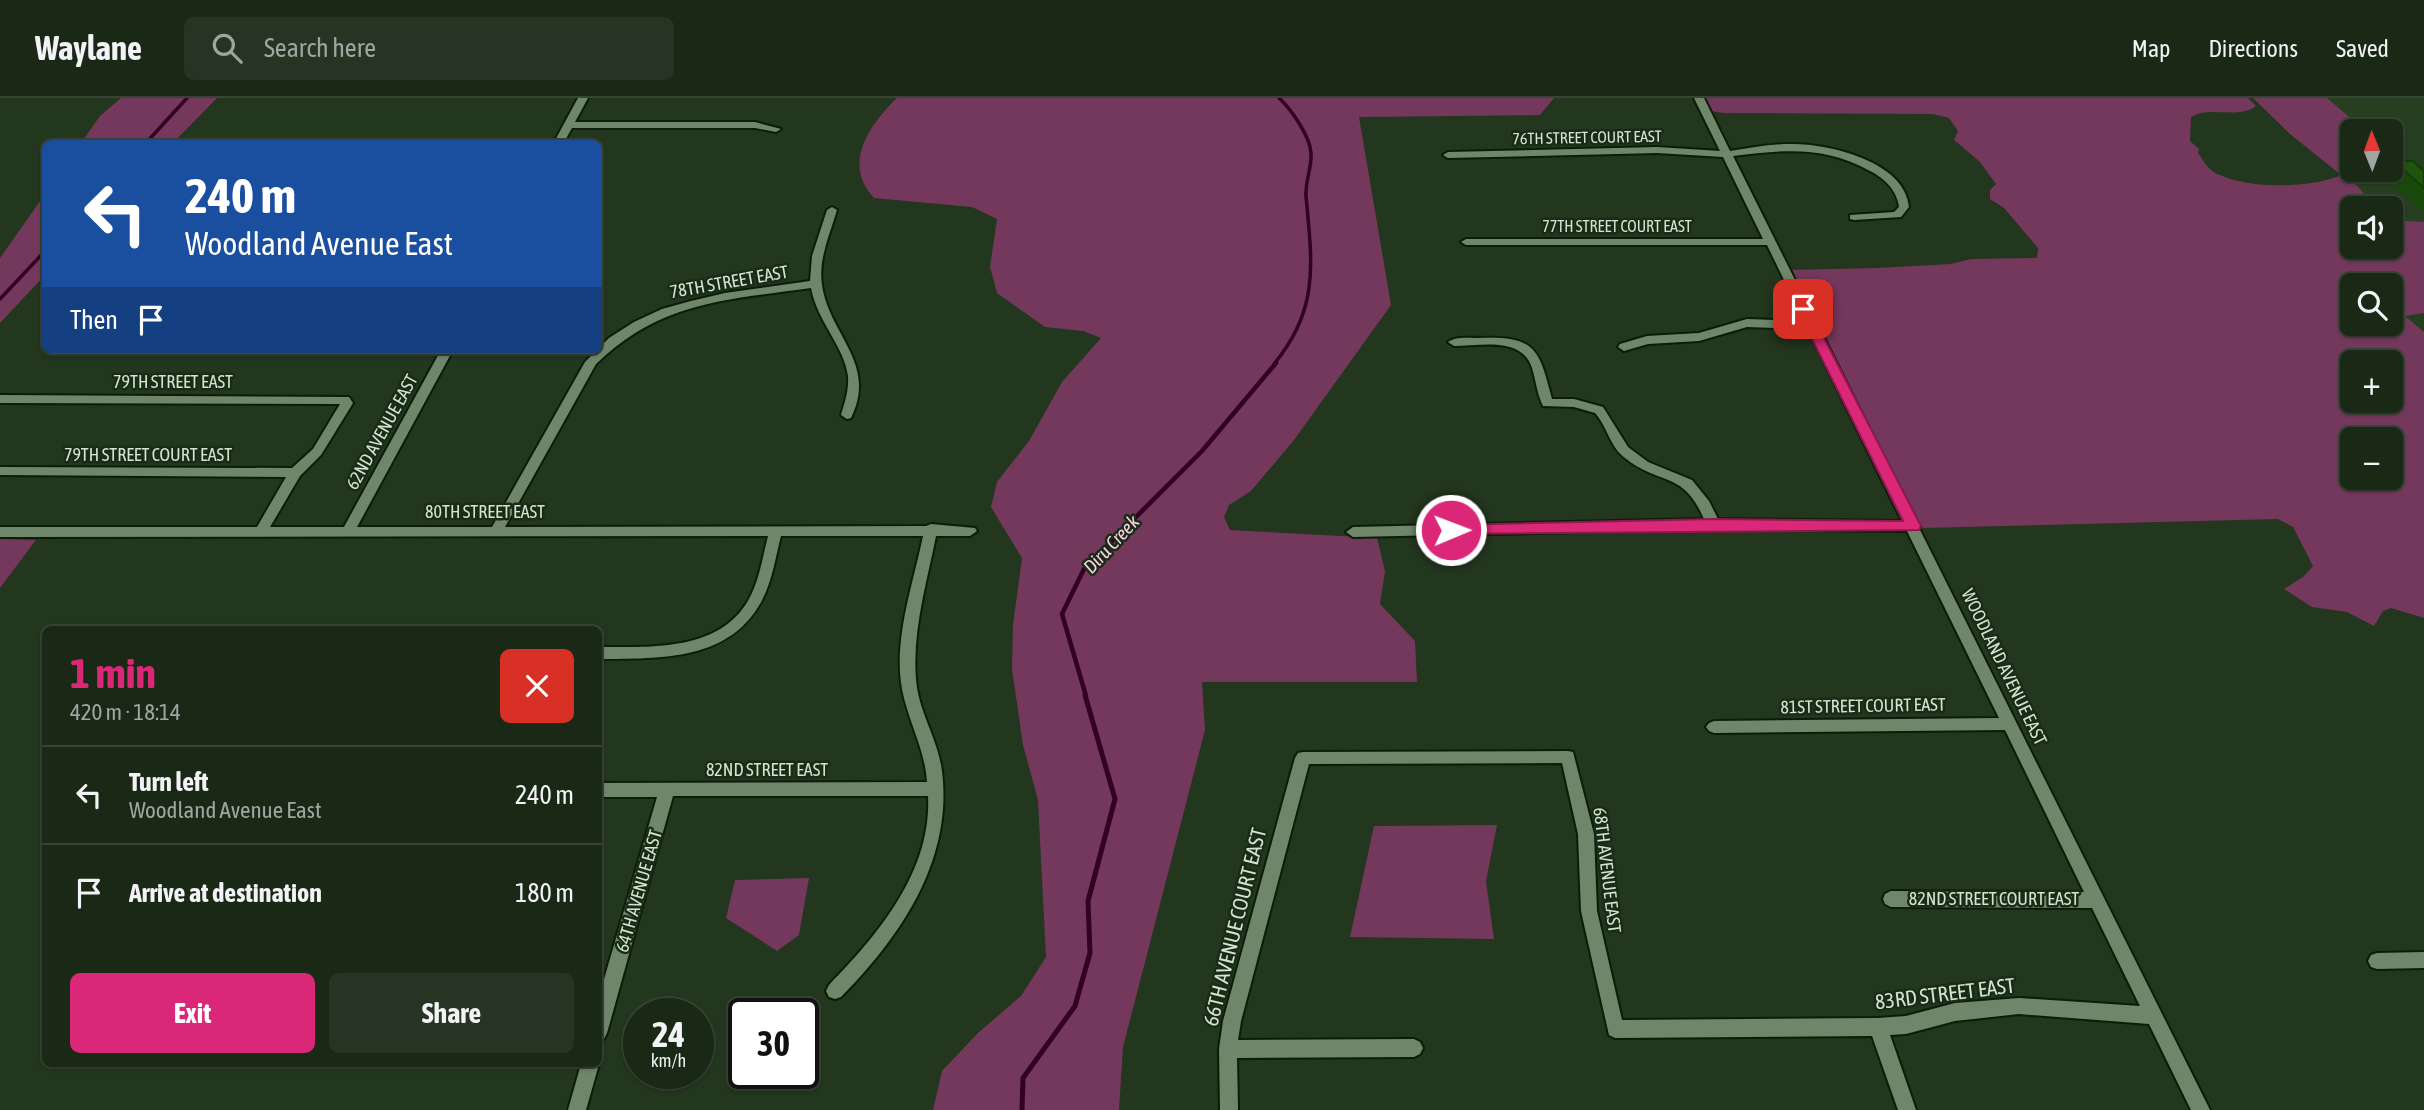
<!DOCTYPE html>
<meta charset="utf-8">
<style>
:root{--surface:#1a2816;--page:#273423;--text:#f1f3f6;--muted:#9fa6a1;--line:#384435;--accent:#db2777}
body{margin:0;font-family:"Asap Condensed",sans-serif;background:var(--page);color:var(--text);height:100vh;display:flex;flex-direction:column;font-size:26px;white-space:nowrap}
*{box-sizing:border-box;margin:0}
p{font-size:23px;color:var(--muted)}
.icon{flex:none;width:38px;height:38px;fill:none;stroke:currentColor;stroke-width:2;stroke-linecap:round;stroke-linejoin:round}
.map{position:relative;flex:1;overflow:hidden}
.side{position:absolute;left:42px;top:528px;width:560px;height:441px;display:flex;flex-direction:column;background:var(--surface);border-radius:10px;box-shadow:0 2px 5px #0004,0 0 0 2px var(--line)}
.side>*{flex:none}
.top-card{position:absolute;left:42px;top:42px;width:560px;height:214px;border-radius:10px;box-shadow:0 2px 5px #0004,0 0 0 2px var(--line);background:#1a4fa0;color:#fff;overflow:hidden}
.needle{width:46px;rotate:359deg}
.fabs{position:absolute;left:2340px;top:21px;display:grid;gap:14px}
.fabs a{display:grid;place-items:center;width:63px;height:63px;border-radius:10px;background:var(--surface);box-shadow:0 2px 5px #0004,0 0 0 2px var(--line);font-size:35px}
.speed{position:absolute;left:623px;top:900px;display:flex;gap:14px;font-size:35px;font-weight:700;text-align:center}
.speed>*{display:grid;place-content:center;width:91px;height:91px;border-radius:50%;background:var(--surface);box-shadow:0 2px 5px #0004,0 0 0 2px var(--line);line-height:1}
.speed small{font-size:18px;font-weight:400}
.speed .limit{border:4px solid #111;border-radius:10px;background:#fff;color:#111}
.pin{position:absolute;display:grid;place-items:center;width:60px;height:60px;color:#fff;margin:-30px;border-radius:14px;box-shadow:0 4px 10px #0006}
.me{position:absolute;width:77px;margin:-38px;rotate:89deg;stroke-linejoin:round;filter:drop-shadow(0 0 5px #0008)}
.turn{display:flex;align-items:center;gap:24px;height:147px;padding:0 28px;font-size:32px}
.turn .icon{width:91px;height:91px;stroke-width:2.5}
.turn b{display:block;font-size:49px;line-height:60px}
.then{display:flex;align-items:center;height:66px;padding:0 28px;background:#0003;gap:14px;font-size:26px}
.round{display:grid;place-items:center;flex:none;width:74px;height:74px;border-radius:10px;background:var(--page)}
.overview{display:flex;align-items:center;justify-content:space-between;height:119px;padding:0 28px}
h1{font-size:42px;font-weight:700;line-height:52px;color:var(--accent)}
.button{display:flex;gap:14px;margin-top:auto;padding:14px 28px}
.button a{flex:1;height:80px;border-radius:10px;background:var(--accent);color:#fff;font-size:28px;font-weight:700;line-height:80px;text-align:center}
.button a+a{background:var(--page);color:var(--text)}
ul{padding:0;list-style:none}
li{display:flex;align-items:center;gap:21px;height:98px;padding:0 28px;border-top:2px solid var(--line)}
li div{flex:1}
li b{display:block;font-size:26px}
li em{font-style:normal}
header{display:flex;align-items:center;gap:42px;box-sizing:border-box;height:98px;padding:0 35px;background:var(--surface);border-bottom:2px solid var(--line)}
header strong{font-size:33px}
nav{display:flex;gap:38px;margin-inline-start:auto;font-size:24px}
.search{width:490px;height:63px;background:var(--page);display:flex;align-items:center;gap:18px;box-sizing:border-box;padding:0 24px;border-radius:10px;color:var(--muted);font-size:26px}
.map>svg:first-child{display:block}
.built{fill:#273f21;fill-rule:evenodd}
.green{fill:#74385c;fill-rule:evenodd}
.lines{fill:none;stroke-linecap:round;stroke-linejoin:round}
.stream-far2{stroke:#320022;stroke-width:3.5}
.stream-far1{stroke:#320022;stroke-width:4.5}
.stream{stroke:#320022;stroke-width:5}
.minor-casing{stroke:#0b1d07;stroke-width:4}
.minor{fill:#70866b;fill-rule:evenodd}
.wall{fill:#19490a}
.building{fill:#1d550c;stroke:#143c08;stroke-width:2}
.route{fill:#db2777;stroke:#8e194d;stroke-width:2}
.labels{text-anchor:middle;stroke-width:5;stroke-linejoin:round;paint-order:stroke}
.far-street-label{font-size:16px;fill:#d6e2d3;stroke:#192c15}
.street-label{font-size:18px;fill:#d6e2d3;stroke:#192c15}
.water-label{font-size:19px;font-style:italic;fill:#ffd2ea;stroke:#192c15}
.near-street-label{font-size:21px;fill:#d6e2d3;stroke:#192c15}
</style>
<header>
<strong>Waylane</strong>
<div class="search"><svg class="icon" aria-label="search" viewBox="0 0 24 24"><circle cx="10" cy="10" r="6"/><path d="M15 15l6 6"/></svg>Search here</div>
<nav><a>Map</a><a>Directions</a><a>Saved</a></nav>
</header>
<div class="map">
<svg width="2424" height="1012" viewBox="0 0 2424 1012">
<rect width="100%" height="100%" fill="#23361e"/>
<path class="built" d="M2259,0H2424V237L2391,209L2390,187L2352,149H2390V110H2376ZM2352,33H2390V72H2352Z"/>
<path class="green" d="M121,0H217L173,45H81L100,18Z
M897,0H1554L1540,17L1359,19L1391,207L1294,342L1251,393L1229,407L1224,419L1230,432L1377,440L1385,473L1380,506L1415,543L1417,584H1202L1205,632L1123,949L1119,1012H933L942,973L978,935L1021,898L1046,859L1038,702L1023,647L1012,571L1013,527L1022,460L991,409L997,384L1029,343L1062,284L1101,240L1083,233L1045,229L997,195L990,169L997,121L972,109L874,100C842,66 869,27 897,0Z
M1702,0H2248L2256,8C2238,22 2210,7 2191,19L2190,43L2199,51L2198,55C2202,60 2206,68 2211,72C2239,92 2311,91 2341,77L2290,36L2253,0H2327L2366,33H2352V70L2348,78L2377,110H2352V149H2390L2391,122L2424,124V215L2405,218L2424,234V520L2391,510L2383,513L2374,528L2347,514L2312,509L2284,491L2303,479L2313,468L2293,429L2278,421L1923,430L1789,172L1876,170L1951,166L1971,161L2037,160L2038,150L2004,110L1990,101V92L1996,86L1980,64L1954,42L1958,33L1949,20L1933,16L1724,15L1710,13ZM2352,187H2390V226H2352ZM2352,264H2390V303H2352ZM2352,341H2390V380H2352Z
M45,96V177L0,225V160Z
M0,441L36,442L0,490Z
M1497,727L1486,783L1494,841L1350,839L1374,728Z
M809,780L799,837L777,853L726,820L735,782Z"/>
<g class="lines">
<path class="stream-far2" d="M145,46L187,0
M0,201L46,152
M1274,266C1320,211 1312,164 1306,98C1305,84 1312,69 1311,55C1310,38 1291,11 1279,0"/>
<path class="stream-far1" d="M1086,598L1062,516L1084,471L1202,353L1276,265"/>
<path class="stream" d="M1022,1012L1023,980L1075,908L1090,855L1088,803L1115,701L1085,597"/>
<defs>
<path id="minor" d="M578,0H588L575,24H755L781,31L776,34L755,30H572L563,46H553Z
M1694,0H1704L1730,53C1750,50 1770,46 1789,46C1827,45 1905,63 1909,109L1901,119L1854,122L1850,121V117L1894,114L1899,109C1897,92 1884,80 1870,73C1823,47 1784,52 1733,58L2210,1012H2191L2149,926L2019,916L1955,923L1906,936L1890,937L1916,1012H1898L1872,938L1615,940L1609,937L1581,813L1578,736L1562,665L1309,666L1241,923L1238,942L1414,941L1420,944L1423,950L1420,956L1414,959L1237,960L1238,1012H1220L1219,951L1223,923L1295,660L1298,655L1303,654L1568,653L1573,654L1594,736L1597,813L1622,922L1878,920L1906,918L1955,905L2019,900L2140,908L2092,810L1891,809L1885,806L1883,801L1885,796L1891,793L2084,794L2005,632L1714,635L1709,633L1706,629L1709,625L1714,623L1999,620L1907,433L1713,431L1353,439L1346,434L1353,429L1704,421C1683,372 1660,388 1625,360C1610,349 1607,328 1595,315L1574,309L1543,308C1537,296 1536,283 1532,270C1522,238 1480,248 1454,248L1448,244C1456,238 1470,240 1480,240C1536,238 1539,251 1552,301H1574L1603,309L1628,349L1648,364L1692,382L1709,403L1718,421L1902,423L1811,237L1775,230L1747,229L1699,243L1648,246L1624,253L1618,249L1620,246L1647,238L1699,235L1747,221L1775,222L1807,229L1767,147H1466L1461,144L1466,141H1763L1723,59L1657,55L1448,60L1443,57L1448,54L1657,49L1720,53Z
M832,109L837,112C830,136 818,161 822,187C829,237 878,265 851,320L847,321L841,317C845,304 849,292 848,278C844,248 817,223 811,190C726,202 661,203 596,266L505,429L926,428L931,426L975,430L977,433L970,438H936C927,484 912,533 916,581C918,613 938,641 942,673C953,762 901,838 841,899L835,901L829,899L826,893L829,887C878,837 932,773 928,698H673L607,935L604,941L598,943V902L657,699H598V685L927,684C925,651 908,623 902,591C893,541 913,487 923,438H781C776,457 773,478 765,496C734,564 662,560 598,561V549C653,549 725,554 752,495C760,478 763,457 768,438L0,439V429H257L286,379L0,377V369L292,370L313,351L340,306L0,305V297L349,299L353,305L321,357L300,378L270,429H344L441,252H453L357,429H492L585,264L609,240L634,224L662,211L691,203L725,195L810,183L812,158L827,112Z
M2424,854V870L2377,871L2371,869L2368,863L2371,857L2377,855Z
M598,965L599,966L586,1012H568L581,966Z"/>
</defs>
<use href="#minor" class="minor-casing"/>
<use href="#minor" class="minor"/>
</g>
<path class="wall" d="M2394,63L2424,73V115L2383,77L2387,72H2390V67Z"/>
<path class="building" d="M2394,63H2413L2424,73V90Z"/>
<path class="route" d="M1798,209L1809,211L1921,428L1919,432L1446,436L1444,432L1451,427L1713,421L1903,423L1797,211Z"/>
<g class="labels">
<g class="far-street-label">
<text transform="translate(1587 39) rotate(-1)" y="6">76TH STREET COURT EAST</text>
<text x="1617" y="134">77TH STREET COURT EAST</text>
</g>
<g class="street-label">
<text transform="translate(729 184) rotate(-10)" y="6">78TH STREET EAST</text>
<text x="173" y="290">79TH STREET EAST</text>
<text transform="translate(382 334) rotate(-61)" y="6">62ND AVENUE EAST</text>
<text x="148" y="363">79TH STREET COURT EAST</text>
<text x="485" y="420">80TH STREET EAST</text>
<text transform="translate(2004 569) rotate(64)" y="6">WOODLAND AVENUE EAST</text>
<text transform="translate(1863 608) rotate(-1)" y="6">81ST STREET COURT EAST</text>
<text x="767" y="678">82ND STREET EAST</text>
<text transform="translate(1607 772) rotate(83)" y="6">68TH AVENUE EAST</text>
<text transform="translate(639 793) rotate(-74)" y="6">64TH AVENUE EAST</text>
<text x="1994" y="807">82ND STREET COURT EAST</text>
</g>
<g class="water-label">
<text transform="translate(1111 446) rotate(-47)" y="7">Diru Creek</text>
</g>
<g class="near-street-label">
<text transform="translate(1235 829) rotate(-76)" y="7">66TH AVENUE COURT EAST</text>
<text transform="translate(1945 896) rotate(-7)" y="7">83RD STREET EAST</text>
</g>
</g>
</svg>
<div class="fabs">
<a><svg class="needle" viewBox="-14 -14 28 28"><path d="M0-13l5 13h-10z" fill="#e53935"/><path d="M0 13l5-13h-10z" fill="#9fa6a1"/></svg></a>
<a><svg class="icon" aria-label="sound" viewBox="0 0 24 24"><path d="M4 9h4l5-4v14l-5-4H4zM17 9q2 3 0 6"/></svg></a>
<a><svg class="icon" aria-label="search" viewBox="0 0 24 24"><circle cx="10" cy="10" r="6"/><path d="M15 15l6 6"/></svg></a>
<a>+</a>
<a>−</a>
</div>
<div class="speed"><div>24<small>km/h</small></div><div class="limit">30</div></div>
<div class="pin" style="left:1803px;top:211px;background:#d93025"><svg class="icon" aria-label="arrive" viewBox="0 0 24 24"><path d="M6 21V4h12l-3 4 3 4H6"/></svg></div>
<svg class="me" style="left:1451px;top:432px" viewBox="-20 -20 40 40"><circle r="17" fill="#db2777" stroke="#fff" stroke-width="3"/><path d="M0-11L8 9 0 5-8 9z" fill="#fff"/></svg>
<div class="top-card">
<div class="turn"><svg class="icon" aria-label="left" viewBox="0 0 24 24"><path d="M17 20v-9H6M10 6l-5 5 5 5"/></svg><div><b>240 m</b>Woodland Avenue East</div></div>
<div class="then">Then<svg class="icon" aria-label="arrive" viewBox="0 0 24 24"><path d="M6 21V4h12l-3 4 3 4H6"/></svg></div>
</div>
<section class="side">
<div class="overview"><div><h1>1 min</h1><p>420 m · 18:14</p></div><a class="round" style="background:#d93025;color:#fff"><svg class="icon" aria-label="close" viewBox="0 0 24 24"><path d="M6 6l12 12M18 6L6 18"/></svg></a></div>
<ul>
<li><svg class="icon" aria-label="left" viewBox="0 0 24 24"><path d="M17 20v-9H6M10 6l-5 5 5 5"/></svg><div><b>Turn left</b><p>Woodland Avenue East</p></div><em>240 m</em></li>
<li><svg class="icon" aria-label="arrive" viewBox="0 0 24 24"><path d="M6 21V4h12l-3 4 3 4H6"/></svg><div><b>Arrive at destination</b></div><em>180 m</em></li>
</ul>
<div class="button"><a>Exit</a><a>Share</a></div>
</section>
</div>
